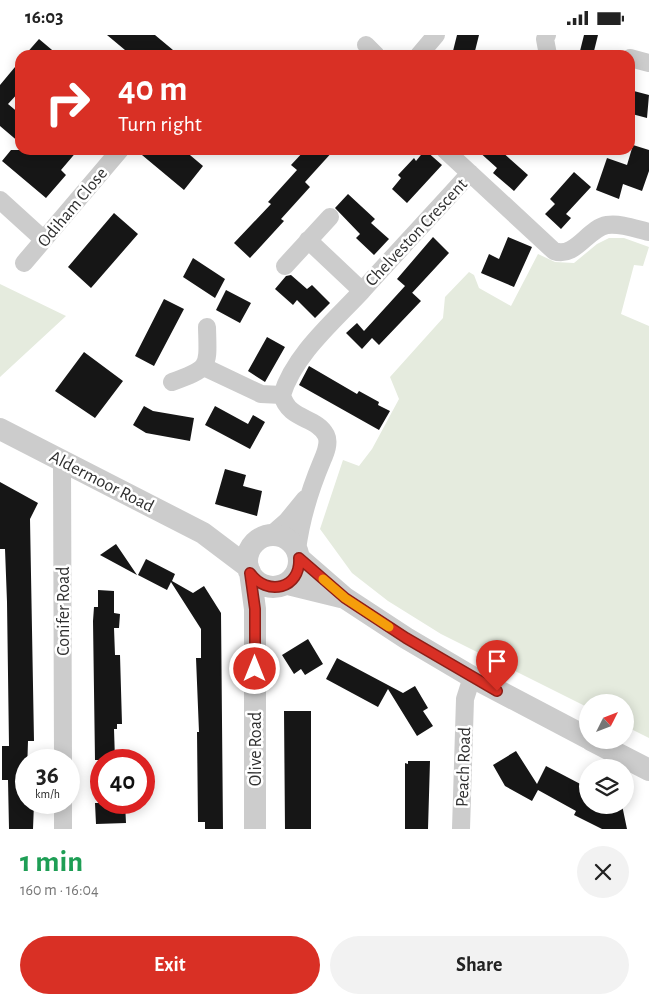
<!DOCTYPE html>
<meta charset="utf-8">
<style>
:root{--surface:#fff;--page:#f2f2f2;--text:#222;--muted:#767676;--accent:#d93025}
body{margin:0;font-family:"Alegreya Sans",sans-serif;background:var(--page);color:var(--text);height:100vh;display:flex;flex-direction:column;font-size:19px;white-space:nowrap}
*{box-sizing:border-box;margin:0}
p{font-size:16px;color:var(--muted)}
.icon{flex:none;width:28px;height:28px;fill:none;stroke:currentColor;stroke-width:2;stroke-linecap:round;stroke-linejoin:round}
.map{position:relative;height:794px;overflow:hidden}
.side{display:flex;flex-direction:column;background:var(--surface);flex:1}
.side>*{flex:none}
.banner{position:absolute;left:15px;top:15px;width:620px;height:105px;border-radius:15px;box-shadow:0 2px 12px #0003;background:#d93025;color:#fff;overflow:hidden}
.needle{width:32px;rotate:48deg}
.fabs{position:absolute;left:579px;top:659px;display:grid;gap:10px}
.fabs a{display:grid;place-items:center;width:55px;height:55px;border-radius:50%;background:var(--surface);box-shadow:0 2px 12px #0003;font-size:25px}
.speed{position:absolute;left:15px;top:714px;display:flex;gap:10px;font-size:25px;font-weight:700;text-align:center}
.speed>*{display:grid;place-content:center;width:65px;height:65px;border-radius:50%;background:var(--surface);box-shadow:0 2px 12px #0003;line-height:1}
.speed small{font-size:12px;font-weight:400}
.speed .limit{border:8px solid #d22;background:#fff;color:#111}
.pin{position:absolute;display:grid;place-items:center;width:42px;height:42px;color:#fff;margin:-51px -21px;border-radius:50% 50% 50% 0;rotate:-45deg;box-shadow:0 0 5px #0007}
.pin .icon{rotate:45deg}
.me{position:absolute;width:55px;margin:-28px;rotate:0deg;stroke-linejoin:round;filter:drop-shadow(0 0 4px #0008)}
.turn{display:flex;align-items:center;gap:18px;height:105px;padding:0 20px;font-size:22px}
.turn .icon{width:65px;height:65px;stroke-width:2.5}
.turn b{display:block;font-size:35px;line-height:42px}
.round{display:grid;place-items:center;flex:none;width:52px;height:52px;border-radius:26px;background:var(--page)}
.summary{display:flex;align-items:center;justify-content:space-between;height:85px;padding:0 20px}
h1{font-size:30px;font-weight:700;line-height:38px;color:#1e9e55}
.cta{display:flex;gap:10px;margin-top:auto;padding:10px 20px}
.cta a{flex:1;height:58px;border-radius:30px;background:var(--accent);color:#fff;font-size:20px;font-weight:700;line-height:58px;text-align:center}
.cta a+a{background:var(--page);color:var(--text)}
.status{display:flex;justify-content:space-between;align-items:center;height:35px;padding:0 25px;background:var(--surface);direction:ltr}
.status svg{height:14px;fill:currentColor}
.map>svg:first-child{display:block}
.green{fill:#e5ebde}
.building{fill:#161616}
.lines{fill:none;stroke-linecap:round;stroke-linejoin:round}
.minor{stroke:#ccc;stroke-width:18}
.tertiary{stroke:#ccc;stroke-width:22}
.route-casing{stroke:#8d1f18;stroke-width:12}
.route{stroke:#d93025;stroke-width:9}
.slow{stroke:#f59e0b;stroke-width:9}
.labels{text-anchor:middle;stroke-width:5;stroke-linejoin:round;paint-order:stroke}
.street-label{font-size:18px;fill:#2f2f2f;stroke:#fff}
</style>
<div class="status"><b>16:03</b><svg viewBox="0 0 49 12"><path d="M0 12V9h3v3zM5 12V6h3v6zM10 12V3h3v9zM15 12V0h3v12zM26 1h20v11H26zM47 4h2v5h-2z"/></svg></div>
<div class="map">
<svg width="649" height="794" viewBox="0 0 649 794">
<rect width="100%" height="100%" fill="#fff"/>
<path class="green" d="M609,203H624L649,212L643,231L634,230L621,279L649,291V703L625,691V668H588L587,672L441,599L388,566L352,538L320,494L343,425L359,431L372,414L399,364L390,342L443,283L445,262L469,237L474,240L479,253L511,271L538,219L555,227L574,228L597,209Z
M0,249L66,281L0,342Z"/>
<path class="building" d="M107,0H155L179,20H131Z
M457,0H479L474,20H452Z
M584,0H598L593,20H579Z
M39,4L58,20H25Z
M20,26V56L8,69L20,79V108L0,91V50Z
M630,55L649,60L647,83L632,79L633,75L630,74Z
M633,110L649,115V136L642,156L623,149L619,164L596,155L607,123L627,130Z
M11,115H78L61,135L66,140L46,163L2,126Z
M136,115H184L203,131L184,155Z
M305,115H334L305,147L310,152L281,184L284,186L250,223L234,208L271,169L268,167L297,135L291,130Z
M425,115L442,130L407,168L392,154L401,143L398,140L414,123L416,126Z
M477,115H500L528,140L514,156L493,138L497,133Z
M574,137L591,152L566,179L571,183L561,194L545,179L555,169L550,164Z
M348,159L375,184L371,188L389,204L374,220L356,203L360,199L335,173Z
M114,178L138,199L91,253L68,232Z
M433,202L449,218L412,258L407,253L421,266L379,310L372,303L362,314L346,298L357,288L364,296L405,251L397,244Z
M508,202L532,212L514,252L481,238L489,219L499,224Z
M193,223L225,244L215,263L183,242Z
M291,240L307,254L312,250L330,268L315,283L297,265L293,270L275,254L286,241Z
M226,255L251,268L240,288L216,275Z
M164,264L184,274L154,331L135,321Z
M267,302L285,312L265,347L248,336Z
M84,317L123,346L95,383L55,356Z
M309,331L357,359L359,356L379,367L378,370L390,376L379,395L299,350Z
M144,371L153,376L194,383L190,406L146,398L133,390Z
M215,371L248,389L253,380L265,387L250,414L205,390Z
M225,434L246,440L243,451L262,456L257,481L215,469Z
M0,447L38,468L30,484L34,706H28L26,768H34L33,794H9L8,745H2V711H9L7,567L5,514H0Z
M116,509L137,540L100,520Z
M146,524L175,539L172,546L193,558L204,551L221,578L223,794H205V787H198L197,697H199L196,623H201V594L171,547L167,555L138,540Z
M98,555L114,556V578L120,579L119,593H114L115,620H120L122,689H117V694H114L115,725H95L93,586L94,572H98Z
M308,604L323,629L305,640L301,634L294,639L282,620Z
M337,623L403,658L415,651L428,673L423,676L433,691L417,701L388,654L378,672L326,644Z
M284,676H311V794H285Z
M516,716L537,749L546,731L588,753V770H622L627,794H602L574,780L576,776L538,755L532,766L505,751L493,730Z
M408,726H430L428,794H405V728L408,729Z
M95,768H125L126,788L96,789Z"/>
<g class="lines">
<path class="minor" d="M547,0L545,4L548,20
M366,10L376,20
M419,20L436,0
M630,23L649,28
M445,115L554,216C575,224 588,193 607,190C621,188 636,194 649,197
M0,165L44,205
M308,205L362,256
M24,228L120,115
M285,231L330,182
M204,332L261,359L282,360
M172,347C211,333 208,332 207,292
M62,426L63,725
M271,500L287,486L305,464
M297,515C301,483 309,457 322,426C325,419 330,408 326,400C316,381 289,386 282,360C294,320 333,287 361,257C397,217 434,178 470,138
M63,768V794
M461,794L465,664L472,642"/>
<path class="tertiary" d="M0,394L203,498L248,532
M247 526a26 26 0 1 1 52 0a26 26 0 1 1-52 0Z
M299,523L345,563L406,603L472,642L588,703
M250,537L255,574V794
M288,549L341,562
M591,705L649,735"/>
</g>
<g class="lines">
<defs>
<path id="route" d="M255,634V574L250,538C267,562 301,554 299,523L345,563L406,603L497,656"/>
</defs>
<use href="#route" class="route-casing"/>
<use href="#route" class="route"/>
<path class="slow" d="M323,544L345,563L389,592"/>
</g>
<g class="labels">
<g class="street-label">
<text transform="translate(72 172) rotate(-50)" y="6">Odiham Close</text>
<text transform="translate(416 197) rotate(-47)" y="6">Chelveston Crescent</text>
<text transform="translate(102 446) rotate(27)" y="6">Aldermoor Road</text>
<text transform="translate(63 576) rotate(-90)" y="6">Conifer Road</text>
<text transform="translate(255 714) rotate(-90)" y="6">Olive Road</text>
<text transform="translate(463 732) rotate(-88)" y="6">Peach Road</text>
</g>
</g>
</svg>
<div class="fabs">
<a><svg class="needle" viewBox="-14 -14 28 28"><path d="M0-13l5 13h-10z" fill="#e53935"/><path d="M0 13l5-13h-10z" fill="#767676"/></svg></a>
<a><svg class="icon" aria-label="layers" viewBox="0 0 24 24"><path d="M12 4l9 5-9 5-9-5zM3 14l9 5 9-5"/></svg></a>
</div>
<div class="speed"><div>36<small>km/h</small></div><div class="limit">40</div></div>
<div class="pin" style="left:497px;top:656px;background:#d93025"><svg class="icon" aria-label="arrive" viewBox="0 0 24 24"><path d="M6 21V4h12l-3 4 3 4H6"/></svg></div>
<svg class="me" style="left:255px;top:634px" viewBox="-20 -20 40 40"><circle r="17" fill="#d93025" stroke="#fff" stroke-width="3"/><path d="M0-11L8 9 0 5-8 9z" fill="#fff"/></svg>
<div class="banner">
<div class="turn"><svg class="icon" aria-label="right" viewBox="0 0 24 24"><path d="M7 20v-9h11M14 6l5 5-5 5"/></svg><div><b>40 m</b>Turn right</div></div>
</div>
</div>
<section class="side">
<div class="summary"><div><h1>1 min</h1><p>160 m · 16:04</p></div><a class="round"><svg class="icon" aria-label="close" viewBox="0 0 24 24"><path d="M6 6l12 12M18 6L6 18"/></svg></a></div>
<div class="cta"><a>Exit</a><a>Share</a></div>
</section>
